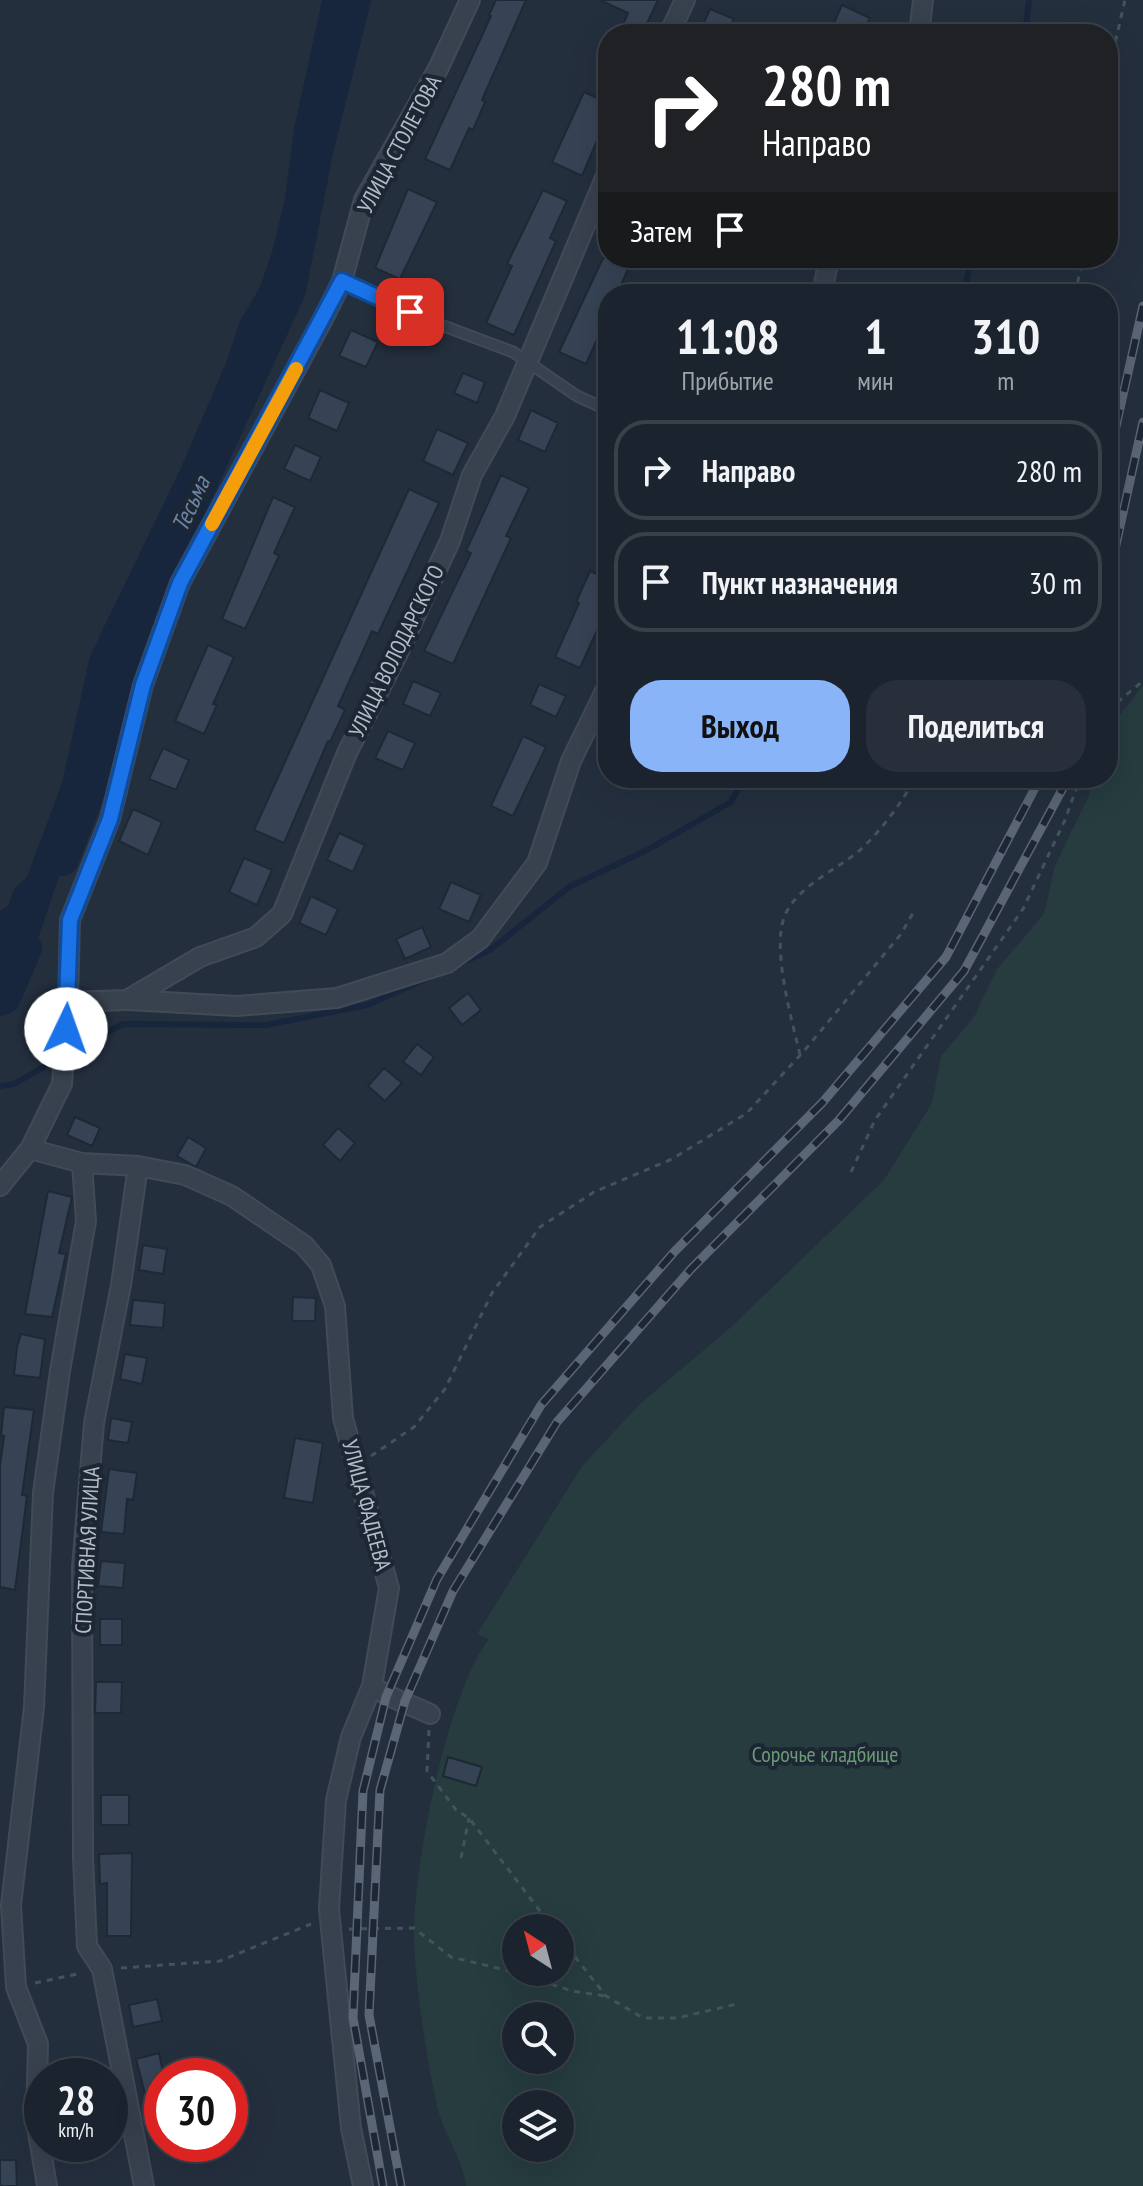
<!DOCTYPE html>
<html lang="ru">
<meta charset="utf-8">
<style>
:root{--surface:#1b232e;--page:#282f3a;--text:#f1f3f6;--muted:#a0a4aa;--line:#39404a;--accent:#8ab4f8}
body{margin:0;font-family:"PT Sans Narrow",sans-serif;background:var(--page);color:var(--text);height:100vh;display:flex;flex-direction:column;font-size:30px;white-space:nowrap}
*{box-sizing:border-box;margin:0}
p{font-size:26px;color:var(--muted)}
.icon{flex:none;width:44px;height:44px;fill:none;stroke:currentColor;stroke-width:2;stroke-linecap:round;stroke-linejoin:round}
.map{position:relative;flex:1;overflow:hidden}
.sheet{position:absolute;left:598px;top:284px;width:520px;height:504px;display:flex;flex-direction:column;background:var(--surface);border-radius:32px;box-shadow:0 8px 32px #0002,0 0 0 2px var(--line)}
.sheet>*{flex:none}
.guide{position:absolute;left:598px;top:24px;width:520px;height:244px;border-radius:32px;box-shadow:0 8px 32px #0002,0 0 0 2px var(--line);background:#202124;color:#fff;overflow:hidden}
.needle{width:52px;rotate:324deg}
.controls{position:absolute;left:502px;top:1914px;display:grid;gap:16px}
.controls a{display:grid;place-items:center;width:72px;height:72px;border-radius:50%;background:var(--surface);box-shadow:0 8px 32px #0002,0 0 0 2px var(--line);font-size:40px}
.speed{position:absolute;left:24px;top:2058px;display:flex;gap:16px;font-size:40px;font-weight:700;text-align:center}
.speed>*{display:grid;place-content:center;width:104px;height:104px;border-radius:50%;background:var(--surface);box-shadow:0 8px 32px #0002,0 0 0 2px var(--line);line-height:1}
.speed small{font-size:20px;font-weight:400}
.speed .limit{border:12px solid #d22;background:#fff;color:#111}
.pin{position:absolute;display:grid;place-items:center;width:68px;height:68px;color:#fff;margin:-34px;border-radius:16px;box-shadow:0 4px 12px #0006}
.me{position:absolute;width:88px;margin:-44px;rotate:3deg;stroke-linejoin:round;filter:drop-shadow(0 0 6px #0008)}
.turn{display:flex;align-items:center;gap:28px;height:168px;padding:0 32px;font-size:36px}
.turn .icon{width:104px;height:104px;stroke-width:2.5}
.turn b{display:block;font-size:56px;line-height:68px}
.then{display:flex;align-items:center;height:76px;padding:0 32px;background:#0003;gap:16px;font-size:30px}
.eta{display:flex;justify-content:space-evenly;align-items:center;height:136px;text-align:center}
.eta b{font-size:48px;font-weight:700;line-height:56px}
.cta{display:flex;gap:16px;margin-top:auto;padding:16px 32px}
.cta a{flex:1;height:92px;border-radius:32px;background:var(--accent);color:#111;font-size:32px;font-weight:700;line-height:92px;text-align:center}
.cta a+a{background:var(--page);color:var(--text)}
ul{padding:0;list-style:none}
li{display:flex;align-items:center;gap:24px;height:100px;margin:0 16px 12px;padding:0 16px;border:4px solid var(--line);border-radius:32px}
li div{flex:1}
li b{display:block;font-size:30px}
li em{font-style:normal}
.map>svg:first-child{display:block}
.green{fill:#263c3f;fill-rule:evenodd}
.water{fill:#17263c}
.lines{fill:none;stroke-linecap:round;stroke-linejoin:round}
.stream{stroke:#17263c;stroke-width:6}
.river{stroke:#17263c;stroke-width:34}
.building{fill:#364354;stroke:#1f2835;stroke-width:2}
.lane-casing{stroke:#414a57;stroke-width:13}
.street-casing{stroke:#414a57;stroke-width:22}
.path{stroke:#3f5557;stroke-width:3;stroke-dasharray:6 6;stroke-linecap:butt}
.lane{stroke:#38414e;stroke-width:9}
.street{stroke:#38414e;stroke-width:18}
.rail-casing{stroke:#5a6575;stroke-width:9}
.rail{stroke:#1d2633;stroke-width:6;stroke-dasharray:18;stroke-linecap:butt}
.route-casing{stroke:#114b97;stroke-width:20}
.route{stroke:#1a73e8;stroke-width:14}
.slow{stroke:#f59e0b;stroke-width:14}
.labels{text-anchor:middle;stroke-width:8;stroke-linejoin:round;paint-order:stroke}
.street-label{font-size:22px;fill:#b4bcc9;stroke:#1d2633}
.park-label{font-size:22px;fill:#6b9a76;stroke:#1d2633}
.water-label{font-size:24px;font-style:italic;fill:#6d86a8;stroke:#1d2633}
</style>
<div class="map">
<svg width="1143" height="2186" viewBox="0 0 1143 2186">
<rect width="100%" height="100%" fill="#242f3e"/>
<path class="green" d="M1143,685V2186H466C463,2158 443,2133 437,2106C426,2053 417,1998 414,1943C412,1871 446,1696 489,1639L477,1634L582,1466L640,1404L730,1328L884,1180L932,1103L941,1056L974,1017L997,969L1044,914L1055,866L1089,795L1094,778H1108L1109,729ZM516,1928H560V1972H516ZM516,2016H560V2060H516ZM516,2104H560V2148H516Z"/>
<path class="water" d="M322,0H362L337,60L317,125L303,220L291,265L294,275L258,365L159,565L129,634L76,827L28,968L12,989L0,995V911L8,906L14,889L27,877L62,783L90,656L180,470L226,363L240,321L260,287L272,252L285,198L294,129Z"/>
<g class="lines">
<path class="stream" d="M1025,34L1029,0
M964,294L971,258
M457,965L490,950L569,887L647,850L731,802L744,778
M75,1049L123,1024L266,1025L367,1005L428,978
M0,1086L14,1084L49,1064"/>
<path class="river" d="M62,859L96,772L132,632L289,290L316,152L354,0
M0,999L4,997L25,948"/>
</g>
<path class="building" d="M496,0H526L482,100L485,102L473,130L469,128L450,170L425,159L491,16L489,15Z
M600,0H658L642,34H619L628,13Z
M842,5L870,18L862,34H829Z
M710,9L734,19L727,34H699Z
M584,92L608,103V115L582,176L552,162Z
M408,189L437,202L400,279L375,268Z
M543,190L567,201L550,238L556,241L514,335L486,323L512,266L507,264Z
M603,258H633L617,294H608V315L586,364L559,352Z
M351,330L378,342L366,367L339,356Z
M463,373L485,382L477,403L454,393Z
M320,390L349,403L337,431L308,418Z
M531,410L558,423L545,452L518,440Z
M437,429L468,443L453,475L423,461Z
M295,445L321,457L310,481L284,469Z
M501,475L529,488L506,536L511,538L453,664L424,651L471,553L466,551Z
M409,489L439,503L378,634L372,631L338,706L345,710L330,742L328,741L284,843L254,830Z
M273,497L295,507L274,553L279,556L245,629L222,619Z
M590,571L608,579V606L580,668L555,657L579,603L576,602Z
M208,645L234,657L213,704L217,705L204,734L175,721Z
M413,681L441,693L430,716L403,704Z
M539,684L566,696L556,717L530,705Z
M388,731L415,743L403,770L375,758Z
M523,736L546,747L513,816L491,806Z
M163,748L189,760L176,790L149,779Z
M133,809L162,822L148,855L119,841Z
M339,833L365,845L353,872L327,860Z
M244,858L272,870L257,905L229,892Z
M451,882L481,895L469,922L439,909Z
M311,896L338,909L326,935L299,923Z
M422,927L431,947L405,959L396,939Z
M468,993L481,1010L462,1025L449,1008Z
M417,1044L434,1057L421,1075L403,1062Z
M384,1068L402,1083L385,1101L368,1086Z
M75,1117L100,1128L92,1146L67,1135Z
M338,1128L355,1143L340,1161L323,1145Z
M188,1137L206,1148L196,1167L177,1156Z
M48,1191L72,1197L59,1253L66,1254L52,1317L25,1314Z
M143,1245L167,1249L163,1274L139,1270Z
M293,1297L316,1298L315,1321H292Z
M133,1300L165,1303L163,1328L130,1325Z
M21,1334L45,1339L40,1378L14,1375L17,1347Z
M125,1354L147,1358L142,1384L120,1379Z
M4,1407L34,1410L22,1495L27,1496L15,1590L0,1587V1466L4,1436L1,1435Z
M111,1418L132,1422L128,1443L108,1440Z
M295,1438L323,1443L313,1503L284,1498Z
M109,1469L137,1473L133,1500L127,1499L124,1534L101,1532Z
M101,1561L125,1563L123,1588L98,1586Z
M100,1619H122V1645H100Z
M96,1682H122L121,1713H95Z
M448,1757L482,1767L476,1786L443,1776Z
M101,1795H129V1825H101Z
M132,1853L131,1936H107V1883L100,1884L99,1854Z
M157,1999L162,2021L133,2027L129,2005Z
M159,2053L164,2076L162,2136L156,2137L136,2059Z
M0,2160H16L17,2186H0Z"/>
<g class="lines">
<defs>
<path id="lane" d="M342,281L433,322L513,352L577,396L608,410"/>
<path id="street" d="M669,34L685,0
M919,34L923,0
M822,294L829,258
M128,1000L237,1006L337,998L447,963L480,939L537,863L571,761L608,685
M68,1002L127,1000L200,957L256,937L282,914L347,753L398,653L450,541L472,475L505,416L608,171
M30,1149L82,1163L138,1166
M0,1186L30,1149L62,1084L68,1002L70,920L110,819L143,685L180,583L322,321L342,281L364,200L438,69L470,0
M47,2186L36,2121L38,2044L16,1987L11,1905L34,1707L43,1493L60,1371L86,1221L82,1163
M144,2186L102,1969L87,1946L83,1857L82,1568L94,1423L121,1285L138,1166L185,1175L232,1196L304,1245L321,1265L335,1306L343,1418L389,1588L372,1686C390,1699 410,1704 430,1714
M363,2186L351,2128L329,1909L336,1800L351,1737L372,1686"/>
</defs>
<use href="#lane" class="lane-casing"/>
<use href="#street" class="street-casing"/>
<path class="path" d="M1108,125L1112,56L1125,0
M1075,294L1083,258
M1108,710L1143,681
M800,1055C792,1020 771,948 785,915C798,886 836,870 859,851C881,831 901,804 915,778
M851,1172L875,1120L1023,909L1065,820L1080,778
M371,1456L414,1427L445,1389L492,1293L540,1227L594,1192L672,1159L747,1113L804,1051L901,934L913,913
M429,1730L427,1771L456,1810L469,1818L553,1928
M461,1858L469,1818
M349,1929L414,1928L451,1957L514,1972L572,1991L606,1996
M560,1938L606,1996L643,2018H677L737,2004
M121,1968L220,1961L311,1924
M35,1983L82,1973"/>
<use href="#lane" class="lane"/>
<use href="#street" class="street"/>
<defs>
<path id="rail" d="M1108,462L1143,306
M1108,581L1143,422
M383,2186L353,2018L363,1791L386,1697L437,1579L541,1405L675,1251L822,1103L946,957L1035,788L1037,778
M401,2186L369,2015L380,1790L405,1701L453,1591L557,1422L691,1269L839,1120L964,971L1063,788L1065,778"/>
</defs>
<use href="#rail" class="rail-casing"/>
<use href="#rail" class="rail"/>
</g>
<g class="lines">
<defs>
<path id="route" d="M66,1029L70,920L110,819L143,685L180,583L342,281L410,312"/>
</defs>
<use href="#route" class="route-casing"/>
<use href="#route" class="route"/>
<path class="slow" d="M212,524L296,369"/>
</g>
<g class="labels">
<g class="street-label">
<text transform="translate(399 144) rotate(-62)" y="8">УЛИЦА СТОЛЕТОВА</text>
<text transform="translate(396 651) rotate(-64)" y="8">УЛИЦА ВОЛОДАРСКОГО</text>
<text transform="translate(367 1505) rotate(75)" y="8">УЛИЦА ФАДЕЕВА</text>
<text transform="translate(87 1550) rotate(-87)" y="8">СПОРТИВНАЯ УЛИЦА</text>
</g>
<g class="park-label">
<text x="825" y="1762">Сорочье кладбище</text>
</g>
<g class="water-label">
<text transform="translate(191 504) rotate(-65)" y="8">Тесьма</text>
</g>
</g>
</svg>
<div class="controls">
<a><svg class="needle" viewBox="-14 -14 28 28"><path d="M0-13l5 13h-10z" fill="#e53935"/><path d="M0 13l5-13h-10z" fill="#a0a4aa"/></svg></a>
<a><svg class="icon" aria-label="search" viewBox="0 0 24 24"><circle cx="10" cy="10" r="6"/><path d="M15 15l6 6"/></svg></a>
<a><svg class="icon" aria-label="layers" viewBox="0 0 24 24"><path d="M12 4l9 5-9 5-9-5zM3 14l9 5 9-5"/></svg></a>
</div>
<div class="speed"><div>28<small>km/h</small></div><div class="limit">30</div></div>
<div class="pin" style="left:410px;top:312px;background:#d93025"><svg class="icon" aria-label="arrive" viewBox="0 0 24 24"><path d="M6 21V4h12l-3 4 3 4H6"/></svg></div>
<svg class="me" style="left:66px;top:1029px" viewBox="-20 -20 40 40"><circle r="19" fill="#fff"/><path d="M0-13L10 11 0 6-10 11z" fill="#1a73e8"/></svg>
<div class="guide">
<div class="turn"><svg class="icon" aria-label="right" viewBox="0 0 24 24"><path d="M7 20v-9h11M14 6l5 5-5 5"/></svg><div><b>280 m</b>Направо</div></div>
<div class="then">Затем<svg class="icon" aria-label="arrive" viewBox="0 0 24 24"><path d="M6 21V4h12l-3 4 3 4H6"/></svg></div>
</div>
<section class="sheet">
<div class="eta">
<div><b>11:08</b><p>Прибытие</p></div>
<div><b>1</b><p>мин</p></div>
<div><b>310</b><p>m</p></div>
</div>
<ul>
<li><svg class="icon" aria-label="right" viewBox="0 0 24 24"><path d="M7 20v-9h11M14 6l5 5-5 5"/></svg><div><b>Направо</b></div><em>280 m</em></li>
<li><svg class="icon" aria-label="arrive" viewBox="0 0 24 24"><path d="M6 21V4h12l-3 4 3 4H6"/></svg><div><b>Пункт назначения</b></div><em>30 m</em></li>
</ul>
<div class="cta"><a>Выход</a><a>Поделиться</a></div>
</section>
</div>
